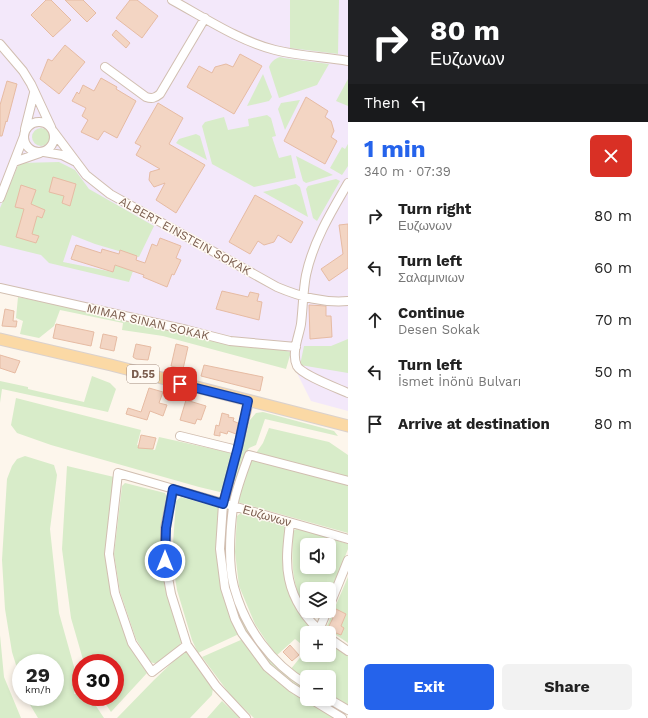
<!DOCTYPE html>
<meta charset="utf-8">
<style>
:root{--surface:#fff;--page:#f2f2f2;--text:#222;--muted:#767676;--accent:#2563eb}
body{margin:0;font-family:"Work Sans",sans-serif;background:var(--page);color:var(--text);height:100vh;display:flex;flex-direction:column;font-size:15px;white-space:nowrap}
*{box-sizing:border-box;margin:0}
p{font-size:13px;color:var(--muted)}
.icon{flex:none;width:22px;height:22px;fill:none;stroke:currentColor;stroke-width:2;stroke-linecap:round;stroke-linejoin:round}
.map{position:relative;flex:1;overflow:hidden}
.drawer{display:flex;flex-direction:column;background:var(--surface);width:300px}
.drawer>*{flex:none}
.hud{background:#202124;color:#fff;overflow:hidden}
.tools{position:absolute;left:300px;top:538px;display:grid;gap:8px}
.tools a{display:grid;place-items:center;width:36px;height:36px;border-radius:6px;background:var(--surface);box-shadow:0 2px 6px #0003;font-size:20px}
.speed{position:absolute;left:12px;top:654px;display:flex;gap:8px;font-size:20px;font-weight:700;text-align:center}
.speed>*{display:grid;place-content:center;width:52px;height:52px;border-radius:50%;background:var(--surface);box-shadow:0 2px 6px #0003;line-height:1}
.speed small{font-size:10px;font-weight:400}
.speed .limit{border:6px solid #d22;background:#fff;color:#111}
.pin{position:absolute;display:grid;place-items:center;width:34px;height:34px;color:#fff;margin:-17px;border-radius:8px;box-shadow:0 2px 6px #0006}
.me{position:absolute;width:44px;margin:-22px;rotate:0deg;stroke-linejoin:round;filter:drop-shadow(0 0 3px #0008)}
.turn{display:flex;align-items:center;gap:14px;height:84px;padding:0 16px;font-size:18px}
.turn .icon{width:52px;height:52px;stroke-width:2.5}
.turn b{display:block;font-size:28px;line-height:34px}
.then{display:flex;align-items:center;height:38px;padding:0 16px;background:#0003;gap:8px;font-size:15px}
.round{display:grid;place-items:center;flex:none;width:42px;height:42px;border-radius:6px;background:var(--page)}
.headline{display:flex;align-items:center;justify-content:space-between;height:68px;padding:0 16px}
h1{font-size:24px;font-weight:700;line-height:30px;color:var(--accent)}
.action{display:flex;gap:8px;margin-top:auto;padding:8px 16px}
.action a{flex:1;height:46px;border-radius:6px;background:var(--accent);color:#fff;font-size:16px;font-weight:700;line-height:46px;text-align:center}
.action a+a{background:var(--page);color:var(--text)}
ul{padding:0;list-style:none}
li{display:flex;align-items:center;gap:12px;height:52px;padding:0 16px}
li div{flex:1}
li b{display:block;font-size:15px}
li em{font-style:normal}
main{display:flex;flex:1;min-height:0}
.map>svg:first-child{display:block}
.education{fill:#f3e8fa}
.green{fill:#d8ecc9;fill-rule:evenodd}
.building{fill:#f3d5c3;stroke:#e6bba3}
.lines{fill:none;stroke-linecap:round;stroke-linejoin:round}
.minor-casing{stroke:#d1beb0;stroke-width:10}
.major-casing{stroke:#dad1cd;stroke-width:13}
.minor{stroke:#fff;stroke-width:8}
.major{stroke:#fbd9a5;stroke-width:11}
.route-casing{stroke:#184099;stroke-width:10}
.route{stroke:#2563eb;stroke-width:7}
.labels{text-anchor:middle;stroke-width:3;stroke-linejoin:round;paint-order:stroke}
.shield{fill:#fffaf3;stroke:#a28b7f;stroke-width:1}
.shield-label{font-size:11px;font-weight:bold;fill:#7a5c4d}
.street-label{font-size:12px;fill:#7a5c4d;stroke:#fffaf3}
</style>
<main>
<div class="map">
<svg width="348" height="718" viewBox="0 0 348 718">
<rect width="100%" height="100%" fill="#fdf6ec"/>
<path class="education" d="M0,0H348V411L311,401L284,347L35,295L0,286Z"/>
<path class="green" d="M290,0H339L338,54L290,48Z
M280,57L284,58L329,64L317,85L279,98L269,67C271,62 274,59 280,57Z
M263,74L272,97L269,101L247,106Z
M348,79V106L336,101Z
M300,100L285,130L278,109L281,103Z
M267,115L271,118L276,136L272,137L279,158L291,155L296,178L254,187L212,164L202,126L205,122L224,117L228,130L249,126L248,119Z
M32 137a9 9 0 1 1 18 0a9 9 0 1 1-18 0Z
M196,134L200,136L207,160L176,143L179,139Z
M348,144V166L342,175L330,168L342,147L345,149Z
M296,156L333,175L306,183L303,181Z
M59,162L75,170L89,189L154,226L139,257L95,244L72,235L63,262L113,272L115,265L133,271L129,282L49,263L41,255L0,245V208L19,163Z
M336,179L340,181L317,221L313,218L306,189L308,186Z
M296,184L300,187L308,217L263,192Z
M18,297L171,328L201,338L245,347L281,350L291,352L286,369L163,336L122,330L123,323L60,310L54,326L39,338L20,334L23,321L16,318Z
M348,339V373L300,365L304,346H331Z
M92,376L110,383L116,389L108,412L2,389L0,403V381L28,387V389L84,402Z
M16,398L141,430L137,445L155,450L159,437L231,453L223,489L220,492L199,487L51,445L17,433L11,425Z
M263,412L334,431L338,436L265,419L256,445L249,448L242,460L232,499L229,498L250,420L256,413Z
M269,428L329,442L348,455V479L256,453L263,443Z
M25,456L54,465L57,475L50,529L59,613L78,681L74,694L81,693V697H90L104,718H38L26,698L55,697V663H21V681L12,652L5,609L2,560L7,479L12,466L17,459Z
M251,458L348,483V533L237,502Z
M67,466L114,477L105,554L108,577L122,625L133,651L147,673L111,712L101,697H115V663H84L71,618L62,549Z
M125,483L165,493L168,499L163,527L182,641L179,646L157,664L150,662L136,639L120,592L114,554L122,486Z
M181,497L220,508L216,549L239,634L198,653L192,640L177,590L172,558L176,501Z
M223,504L233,507L234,586L250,628L275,660L307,685V697L267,667L242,633L225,588Z
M241,513L282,524L286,528V581L318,633H307V649L295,639L276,656L255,624L239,586L235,552L237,516Z
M298,528L348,544V549L329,597V589H307V609C290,587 292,557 293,531ZM307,545H329V567H307Z
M348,577V643L326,628Z
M0,635L4,677L21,718H0Z
M243,639L265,668L337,718H254L231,696L202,657Z
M329,641L348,653V705L329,694V677H307V680L290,670L307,649V655H329Z
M189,652L213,688L212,695L190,718H117L154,680L182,653Z
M222,701L240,718H207Z"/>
<path class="building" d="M46,0H51L71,20L53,37L31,15Z
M65,0H83L96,13L87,22Z
M130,0H137L158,16L142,38L116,18Z
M116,30L130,43L126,48L112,35Z
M65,45L85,62L59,94L40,79L48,59L52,61Z
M240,54L262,66L234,114L187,87L199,66L212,73L215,67L226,64L233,67Z
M101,78L117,87L116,89L136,101L117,138L104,131L98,140L81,132L88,120L82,116L86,108L72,101L77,92L79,94L83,85L94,91Z
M7,81L17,84L7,122L6,121L2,136H0V105Z
M306,97L328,111L325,117L331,121L334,131L331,137L337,141L325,164L284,141Z
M158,103L183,118L169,144L205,165L176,213L156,200L165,183L154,187L149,180L150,172L160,169L136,155L141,146L135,143Z
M53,177L76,184L70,206L62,203L64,196L49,192Z
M21,185L36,190L31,204L45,210L42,218L37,216L32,234L39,236L36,243L16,237L24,209L15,207Z
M255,195L303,222L291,243L278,235L274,242L264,245L258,241L250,254L229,242Z
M348,224V268L329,281L321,269L343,254L339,225Z
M160,238L181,246L176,258L181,260L174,275L172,274L167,287L143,277L144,275L115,265L113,272L71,259L76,245L101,253L102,249L119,254L120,250L137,256L136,260L145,263L152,244L157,246Z
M222,291L248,297L250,292L259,294L257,301L262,302L259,320L216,309Z
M309,305L326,306V316H331L332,337L310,339Z
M5,309L14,311L13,321H17L16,327L2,326Z
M56,324L94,332L91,346L53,338Z
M103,334L117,337L114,351L100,348Z
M136,344L151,347L148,360L136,359L133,357Z
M176,344L188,347L183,369L171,366Z
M0,355L20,361L15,373L0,368Z
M204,365L263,377L260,391L201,376Z
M149,388L163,392L159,403L167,405L163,416L150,411L147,420L126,414L128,408L141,412Z
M186,400L206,406L201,420L197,419L195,424L180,420Z
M222,413L229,415L228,417L234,418L233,421L238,423L236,434L228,431L227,434L220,432V436L214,435L216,425L219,426Z
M141,435L156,438L153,449L138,448Z
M334,608L346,614L341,626L344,628L341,635L331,631L329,626L333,618L331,617Z
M290,645L299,655L292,661L283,652Z"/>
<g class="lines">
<defs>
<path id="minor" d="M172,0C205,18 239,41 275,50C299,56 324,57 348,61
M0,44L23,71L31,84L51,127
M105,67L146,97C152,99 155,98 160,94L205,18
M24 137a15 15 0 1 1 30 0a15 15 0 1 1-30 0Z
M25,129L34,93
M53,131L86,175L110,194L277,287C301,297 323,303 348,301
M44,152L62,155L74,161
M14,162L40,153
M348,183C331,212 313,242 306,275C303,291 303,307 301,324C299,336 291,353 297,366C302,375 337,388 348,393
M0,198L24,136
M0,288L187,330L230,341L296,347
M249,401L238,447L223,504L220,549L225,588L235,619L242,633L267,667L291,687L307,697
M180,436L237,450
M173,489L165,528V561L171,594L187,645L216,686L246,718
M290,523C288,541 285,560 289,579C293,599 306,620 323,633
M329,607L348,560
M319,630L327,611
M329,638L348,651
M187,645L152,672L132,643L115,593L109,554L118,473L348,539
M307,685C271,663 245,628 234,587C228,564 230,531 233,507C236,489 243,472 249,455L348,481
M311,699L342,718
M329,699L348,710"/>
<path id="major" d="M0,339L111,365L348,426"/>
</defs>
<use href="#minor" class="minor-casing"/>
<use href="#major" class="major-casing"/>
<use href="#minor" class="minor"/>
<use href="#major" class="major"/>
</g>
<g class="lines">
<defs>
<path id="route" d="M165,561L166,528L173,489L223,504L238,447L248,401L180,384"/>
</defs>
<use href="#route" class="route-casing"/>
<use href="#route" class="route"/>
</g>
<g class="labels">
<rect class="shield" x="127" y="365" width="32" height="18" rx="3"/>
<g class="shield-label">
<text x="143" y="378">D.55</text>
</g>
<g class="street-label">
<text transform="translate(185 236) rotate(29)" y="4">ALBERT EINSTEIN SOKAK</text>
<text transform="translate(148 322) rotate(13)" y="4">MIMAR SINAN SOKAK</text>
<text transform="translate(267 516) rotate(16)" y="4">Ευζωνων</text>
</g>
</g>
</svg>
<div class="tools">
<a><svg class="icon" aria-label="sound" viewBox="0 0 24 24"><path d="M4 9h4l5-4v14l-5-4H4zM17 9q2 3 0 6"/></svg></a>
<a><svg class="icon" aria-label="layers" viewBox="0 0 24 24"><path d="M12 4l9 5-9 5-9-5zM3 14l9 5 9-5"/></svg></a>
<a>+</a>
<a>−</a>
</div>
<div class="speed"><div>29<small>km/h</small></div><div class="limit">30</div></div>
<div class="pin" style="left:180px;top:384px;background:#d93025"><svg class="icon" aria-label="arrive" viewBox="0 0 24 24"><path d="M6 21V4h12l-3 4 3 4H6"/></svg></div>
<svg class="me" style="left:165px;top:561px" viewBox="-20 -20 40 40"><circle r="17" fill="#2563eb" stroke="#fff" stroke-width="3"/><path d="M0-11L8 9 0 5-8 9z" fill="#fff"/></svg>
</div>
<section class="drawer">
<div class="hud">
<div class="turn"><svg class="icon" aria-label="right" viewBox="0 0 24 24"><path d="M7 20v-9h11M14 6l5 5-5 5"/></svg><div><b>80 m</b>Ευζωνων</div></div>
<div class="then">Then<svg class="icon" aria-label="left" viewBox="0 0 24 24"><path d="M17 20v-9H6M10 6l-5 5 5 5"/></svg></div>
</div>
<div class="headline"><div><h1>1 min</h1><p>340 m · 07:39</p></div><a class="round" style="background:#d93025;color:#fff"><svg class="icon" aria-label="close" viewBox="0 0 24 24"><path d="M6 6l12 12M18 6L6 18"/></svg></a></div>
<ul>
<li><svg class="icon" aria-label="right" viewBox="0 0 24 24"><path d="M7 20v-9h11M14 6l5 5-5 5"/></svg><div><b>Turn right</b><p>Ευζωνων</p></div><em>80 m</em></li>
<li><svg class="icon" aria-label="left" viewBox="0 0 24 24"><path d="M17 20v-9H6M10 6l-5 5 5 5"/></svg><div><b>Turn left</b><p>Σαλαμινιων</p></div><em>60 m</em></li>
<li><svg class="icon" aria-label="ahead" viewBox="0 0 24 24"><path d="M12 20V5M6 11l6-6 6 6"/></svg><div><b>Continue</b><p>Desen Sokak</p></div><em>70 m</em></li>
<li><svg class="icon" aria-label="left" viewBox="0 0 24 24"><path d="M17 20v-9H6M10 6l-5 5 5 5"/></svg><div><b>Turn left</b><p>İsmet İnönü Bulvarı</p></div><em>50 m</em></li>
<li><svg class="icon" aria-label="arrive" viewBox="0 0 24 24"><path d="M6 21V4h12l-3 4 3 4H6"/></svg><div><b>Arrive at destination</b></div><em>80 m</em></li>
</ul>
<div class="action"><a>Exit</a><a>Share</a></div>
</section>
</main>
